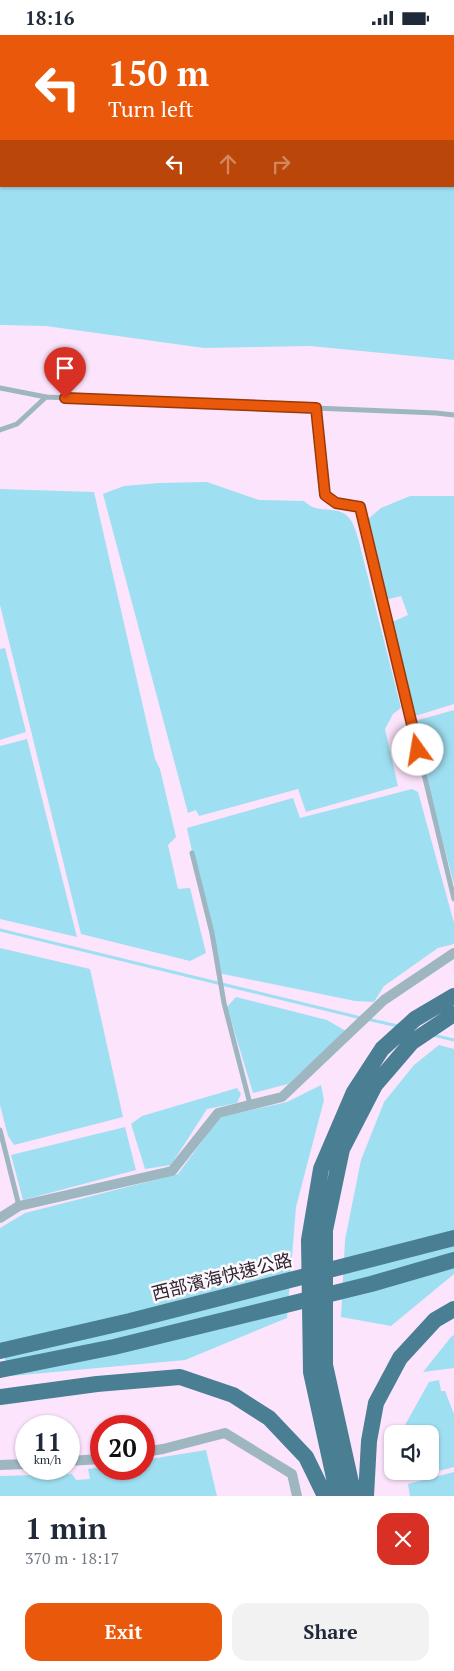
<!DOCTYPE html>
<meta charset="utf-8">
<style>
:root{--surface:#fff;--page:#f2f2f3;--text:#1f2937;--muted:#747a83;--accent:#ea580c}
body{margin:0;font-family:"PT Serif","Noto Sans TC",serif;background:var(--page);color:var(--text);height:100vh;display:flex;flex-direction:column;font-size:19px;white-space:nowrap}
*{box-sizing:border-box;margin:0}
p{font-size:16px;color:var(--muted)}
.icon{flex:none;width:28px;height:28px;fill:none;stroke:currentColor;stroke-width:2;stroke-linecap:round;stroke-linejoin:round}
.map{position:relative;height:1461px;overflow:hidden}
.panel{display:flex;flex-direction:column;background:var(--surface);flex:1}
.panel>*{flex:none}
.hud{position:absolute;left:0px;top:0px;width:455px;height:152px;box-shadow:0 1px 4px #0004;background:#ea580c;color:#fff;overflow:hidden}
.tools{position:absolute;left:384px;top:1390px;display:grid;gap:10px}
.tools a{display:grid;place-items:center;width:55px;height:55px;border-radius:10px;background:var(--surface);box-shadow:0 1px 4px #0004;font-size:25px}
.speed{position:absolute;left:15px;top:1380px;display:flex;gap:10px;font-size:25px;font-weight:700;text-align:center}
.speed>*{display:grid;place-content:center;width:65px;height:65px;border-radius:50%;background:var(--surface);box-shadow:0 1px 4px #0004;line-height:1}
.speed small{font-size:12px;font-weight:400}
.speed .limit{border:8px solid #d22;background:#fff;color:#111}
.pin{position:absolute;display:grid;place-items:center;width:42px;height:42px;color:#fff;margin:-51px -21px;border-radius:50% 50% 50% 0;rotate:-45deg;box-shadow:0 0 5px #0007}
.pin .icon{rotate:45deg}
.me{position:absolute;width:55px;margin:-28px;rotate:347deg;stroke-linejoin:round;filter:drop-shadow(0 0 4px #0008)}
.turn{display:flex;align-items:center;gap:18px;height:105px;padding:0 25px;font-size:22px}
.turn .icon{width:65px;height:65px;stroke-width:2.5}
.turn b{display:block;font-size:35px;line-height:42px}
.lanes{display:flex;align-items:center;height:48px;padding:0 25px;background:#0003;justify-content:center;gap:25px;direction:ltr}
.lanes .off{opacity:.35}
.round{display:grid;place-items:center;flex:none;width:52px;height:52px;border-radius:15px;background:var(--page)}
.head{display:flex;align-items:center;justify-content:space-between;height:85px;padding:0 25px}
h1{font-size:30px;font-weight:800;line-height:38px}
.action{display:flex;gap:10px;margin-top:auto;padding:10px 25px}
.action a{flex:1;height:58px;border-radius:15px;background:var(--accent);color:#fff;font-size:20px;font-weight:800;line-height:58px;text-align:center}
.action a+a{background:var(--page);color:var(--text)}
.status{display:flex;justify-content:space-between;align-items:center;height:35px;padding:0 25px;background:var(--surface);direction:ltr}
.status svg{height:14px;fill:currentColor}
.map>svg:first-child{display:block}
.water{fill:#9fdff2;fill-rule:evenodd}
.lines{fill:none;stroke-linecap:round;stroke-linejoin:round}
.stream{stroke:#9fdff2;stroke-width:3}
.service{stroke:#9db6c0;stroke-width:5}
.minor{stroke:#9db6c0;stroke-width:10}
.trunk{stroke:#497e93;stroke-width:16}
.trunk-bridge{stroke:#497e93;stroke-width:16}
.route-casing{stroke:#983908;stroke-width:12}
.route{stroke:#ea580c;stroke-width:9}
.labels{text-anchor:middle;stroke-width:5;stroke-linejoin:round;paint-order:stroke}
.street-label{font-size:18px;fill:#2f262f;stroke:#fdf8fd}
</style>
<div class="status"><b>18:16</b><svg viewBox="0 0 49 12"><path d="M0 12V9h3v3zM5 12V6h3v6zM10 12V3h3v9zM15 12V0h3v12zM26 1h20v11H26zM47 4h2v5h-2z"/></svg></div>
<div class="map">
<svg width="454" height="1461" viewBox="0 0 454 1461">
<rect width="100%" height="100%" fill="#fce4fc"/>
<path class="water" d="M0,0H454V325L310,311L204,313L46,291L0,290ZM1,1H454V151H1Z
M207,447L259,465L304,466C318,481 338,468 350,484C354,489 356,497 358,503L401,673L393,679L385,694L398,751L306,777L298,754L199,781L196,775L188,778L103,459L124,451L159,448Z
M0,454L94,457L155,724L160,734L176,802L168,810L178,854L190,853L206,918L190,926L81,899L0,570Z
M410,461H454V669L412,682L390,588L408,580L401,561L385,565L368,484L381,473Z
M5,613L26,697L0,705V614Z
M454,675V849L414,697L415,686Z
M27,704L77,902L0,884V711Z
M412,754L418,757L454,888V909L438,913L384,951L374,967L355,966L218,938L187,793L293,763L300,783Z
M0,913L90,934L123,1082L14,1110L8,1101L0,1070Z
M236,962L327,985L346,996L288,1049L253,1058L227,972Z
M439,1010L454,1014V1239L391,1291L341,1282L345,1205L361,1125L384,1067L414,1030Z
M321,1050L324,1065L296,1172L287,1283L185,1325L11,1341L0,1311V1193L25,1178L178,1139L220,1082L287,1067Z
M237,1053L241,1059L237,1068L207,1074L171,1130L145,1134L131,1089L142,1081Z
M125,1092L136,1135L23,1165L11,1120Z
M454,1300V1333L423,1337L451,1302Z
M439,1345L441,1356H445L454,1379V1432L405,1445L403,1436H430V1399H400L429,1347Z
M206,1415L217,1461H0V1441L72,1439L76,1445L90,1444L88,1434L101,1432V1434H144V1425Z
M454,1437V1461H410L408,1449Z"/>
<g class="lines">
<path class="stream" d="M0,895L361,983
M367,984L398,991
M433,1000L454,1005"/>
<path class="service" d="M0,353L46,362L436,378L454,380
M316,373L325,460L336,468L360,473L454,864
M0,395L17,389L46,362
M192,818L212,898L224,968L250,1069
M0,1095L19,1171"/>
<path class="minor" d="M0,1183L19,1171L172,1136L218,1078L282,1062L384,965L454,918
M144,1417L163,1414L225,1398L292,1439L297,1461
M69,1426L101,1424
M0,1430L26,1429"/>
<path class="trunk" d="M0,1362L97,1349L180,1342L233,1360L269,1383L306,1422L325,1461
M338,1461L311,1337L309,1205L321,1134L354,1057L382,1014L415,984L454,961
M354,1461L325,1330V1195L342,1114L375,1050L412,1007L454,979
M366,1461L369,1406L376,1368L400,1323L435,1285L454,1274"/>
<path class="trunk-bridge" d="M0,1316L130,1286L454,1203
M0,1335L114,1312L371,1249L454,1225"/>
</g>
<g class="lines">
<defs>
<path id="route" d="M65,363L316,373L325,460L336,468L360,472L418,715"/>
</defs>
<use href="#route" class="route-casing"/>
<use href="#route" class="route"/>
</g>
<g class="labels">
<g class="street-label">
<text transform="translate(222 1242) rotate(-14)" y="6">西部濱海快速公路</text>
</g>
</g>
</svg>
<div class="tools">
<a><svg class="icon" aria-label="sound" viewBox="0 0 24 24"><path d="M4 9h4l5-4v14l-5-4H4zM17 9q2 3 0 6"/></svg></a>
</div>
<div class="speed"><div>11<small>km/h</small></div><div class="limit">20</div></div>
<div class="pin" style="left:65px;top:363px;background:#d93025"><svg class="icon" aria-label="arrive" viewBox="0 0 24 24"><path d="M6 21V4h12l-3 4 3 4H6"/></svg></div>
<svg class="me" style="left:418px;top:715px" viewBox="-20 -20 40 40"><circle r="19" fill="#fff"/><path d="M0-13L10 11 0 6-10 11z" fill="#ea580c"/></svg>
<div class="hud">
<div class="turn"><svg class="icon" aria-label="left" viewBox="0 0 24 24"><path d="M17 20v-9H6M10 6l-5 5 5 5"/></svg><div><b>150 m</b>Turn left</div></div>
<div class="lanes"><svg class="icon" aria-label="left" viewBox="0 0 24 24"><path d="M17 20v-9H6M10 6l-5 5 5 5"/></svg><svg class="icon off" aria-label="ahead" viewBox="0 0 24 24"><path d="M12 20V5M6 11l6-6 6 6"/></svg><svg class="icon off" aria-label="right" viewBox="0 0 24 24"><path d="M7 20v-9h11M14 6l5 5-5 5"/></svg></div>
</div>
</div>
<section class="panel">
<div class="head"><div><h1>1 min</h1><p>370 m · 18:17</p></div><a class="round" style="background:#d93025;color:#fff"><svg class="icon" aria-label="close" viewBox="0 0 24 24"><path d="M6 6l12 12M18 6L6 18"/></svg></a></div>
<div class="action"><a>Exit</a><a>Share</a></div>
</section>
